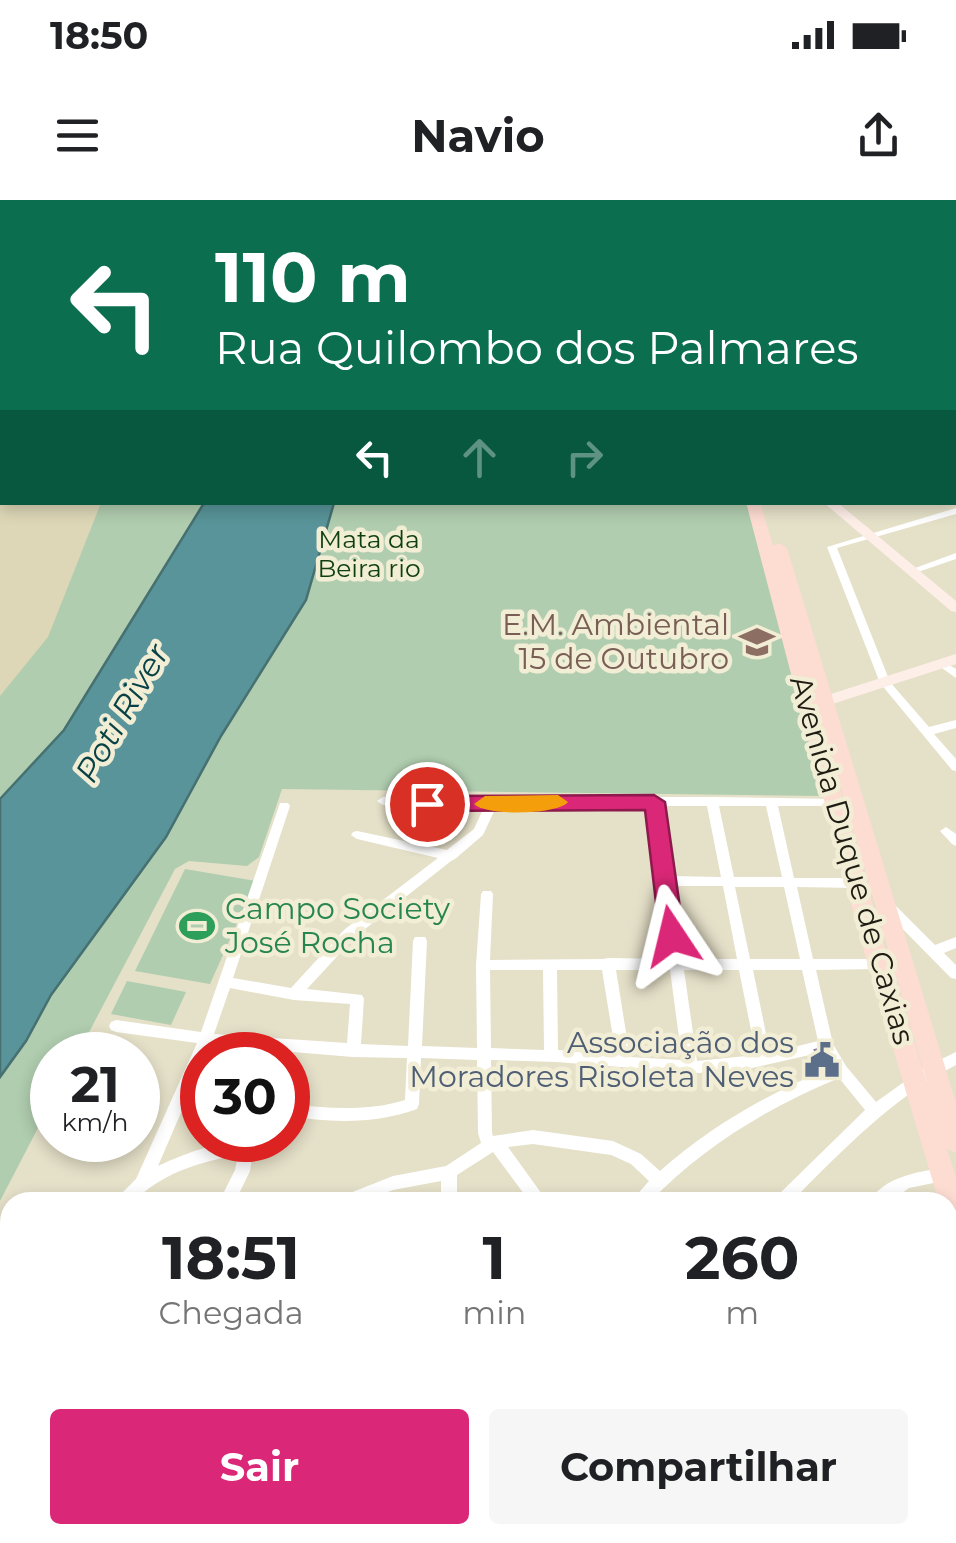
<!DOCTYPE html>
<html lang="pt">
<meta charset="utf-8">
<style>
:root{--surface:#fff;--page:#f6f6f6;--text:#202124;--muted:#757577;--accent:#db2777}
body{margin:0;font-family:Montserrat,sans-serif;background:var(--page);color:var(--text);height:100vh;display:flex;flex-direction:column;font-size:38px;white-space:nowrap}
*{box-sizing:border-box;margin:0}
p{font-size:32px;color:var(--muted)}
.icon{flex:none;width:55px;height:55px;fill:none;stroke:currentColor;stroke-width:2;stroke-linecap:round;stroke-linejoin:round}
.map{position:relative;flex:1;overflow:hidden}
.sheet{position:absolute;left:0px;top:992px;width:958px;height:352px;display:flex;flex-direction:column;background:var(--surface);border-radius:30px 30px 0 0;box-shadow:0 5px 15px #0003}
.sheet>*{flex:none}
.hud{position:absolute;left:0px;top:0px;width:958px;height:305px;box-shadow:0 5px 15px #0003;background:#0b6e4f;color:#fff;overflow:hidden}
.speed{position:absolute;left:30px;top:832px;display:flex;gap:20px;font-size:50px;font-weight:700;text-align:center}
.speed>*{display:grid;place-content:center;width:130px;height:130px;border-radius:50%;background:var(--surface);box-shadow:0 5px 15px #0003;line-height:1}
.speed small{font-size:25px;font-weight:400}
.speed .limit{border:15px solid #d22;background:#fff;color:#111}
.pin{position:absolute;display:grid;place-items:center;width:85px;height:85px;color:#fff;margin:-42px;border:5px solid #fff;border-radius:50%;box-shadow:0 2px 10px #0007}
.me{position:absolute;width:110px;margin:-55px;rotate:350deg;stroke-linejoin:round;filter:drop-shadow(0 0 8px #0008)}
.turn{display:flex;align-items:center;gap:35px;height:210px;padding:0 50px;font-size:45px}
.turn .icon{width:130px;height:130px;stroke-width:2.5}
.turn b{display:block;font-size:70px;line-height:85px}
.lanes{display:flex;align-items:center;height:95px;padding:0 50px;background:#0003;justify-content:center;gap:50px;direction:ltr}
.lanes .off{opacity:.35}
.eta{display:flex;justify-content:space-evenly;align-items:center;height:170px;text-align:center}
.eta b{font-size:60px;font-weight:700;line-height:70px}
.cta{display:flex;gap:20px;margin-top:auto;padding:20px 50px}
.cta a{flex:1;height:115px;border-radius:10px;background:var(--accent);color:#fff;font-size:40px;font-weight:700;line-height:115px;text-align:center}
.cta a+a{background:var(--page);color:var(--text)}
.status{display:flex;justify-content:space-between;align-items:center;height:70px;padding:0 50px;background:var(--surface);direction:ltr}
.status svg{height:28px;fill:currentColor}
header{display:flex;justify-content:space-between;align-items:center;height:130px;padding:0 50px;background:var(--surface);font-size:45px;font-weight:700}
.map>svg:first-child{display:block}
.built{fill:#ddd7b7}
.green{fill:#b0cdaf}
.water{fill:#589499;stroke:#477071;stroke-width:2.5}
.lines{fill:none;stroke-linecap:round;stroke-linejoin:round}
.street{fill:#fff;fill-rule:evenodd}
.secondary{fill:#feeee8;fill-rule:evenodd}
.primary{fill:#fddcd2;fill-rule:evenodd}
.wall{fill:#a1a1b5}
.shaded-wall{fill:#838393}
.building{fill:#bbbbd2;stroke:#838393;stroke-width:2.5}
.route{fill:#db2777;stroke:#8e194d;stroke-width:2.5}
.slow{fill:#f59e0b}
.labels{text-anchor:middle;stroke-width:9;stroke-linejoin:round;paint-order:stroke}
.far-park-label{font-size:25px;fill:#0d3f0f;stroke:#f2edd5}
.education-label{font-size:30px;fill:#785e54;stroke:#f2edd5;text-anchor:end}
.street-label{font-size:30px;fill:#1e1c13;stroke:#f2edd5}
.leisure-label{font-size:30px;fill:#27864d;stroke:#f2edd5;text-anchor:start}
.service-label{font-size:30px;fill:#4e5e75;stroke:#f2edd5;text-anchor:end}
.water-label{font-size:32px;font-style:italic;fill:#084247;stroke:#f2edd5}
</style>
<div class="status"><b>18:50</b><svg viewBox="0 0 49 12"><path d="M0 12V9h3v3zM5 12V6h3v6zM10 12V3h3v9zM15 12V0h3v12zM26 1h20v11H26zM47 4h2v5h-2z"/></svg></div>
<header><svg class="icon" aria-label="menu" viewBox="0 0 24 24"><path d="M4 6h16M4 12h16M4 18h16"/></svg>Navio<svg class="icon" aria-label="share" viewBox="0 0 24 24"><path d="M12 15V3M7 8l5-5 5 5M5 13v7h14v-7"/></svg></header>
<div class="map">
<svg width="956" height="1343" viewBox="0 0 956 1343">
<rect width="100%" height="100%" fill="#e5e0c8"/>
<path class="built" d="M0,186L2,302L204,303L102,473L0,599Z"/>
<path class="green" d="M101,303H204L64,530L0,599V496L48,437Z
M334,303H748L825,596L282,589L259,657L247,666L189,661L175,669L77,855H52V901L0,1001V877L26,841L51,795L166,637L221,536L306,400Z
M185,669L256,681L210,784L135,771Z
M127,781L186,792L171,825L111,814Z
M0,1052L10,1054V1153L0,1168Z"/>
<path class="water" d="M204,303H334L306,400L221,536L166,637L51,795L26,841L0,877V599L64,530Z"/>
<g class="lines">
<path class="street" d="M388,0H395L397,2H390Z
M457,0H464L466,2H459Z
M524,0H531L533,2H526Z
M590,0H605L598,2H586Z
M712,0H720L722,2H715Z
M955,12H956V16H955Z
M955,34H956V39H955Z
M955,102H956V106H955Z
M955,140H956V144H955Z
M955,282L956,283V289L955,288Z
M956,308V314L837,348L890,482L929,527L956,520V528L934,534L956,559V571L952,570L880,483L827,347Z
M956,353V359L912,374L907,371Z
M943,461L956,469V478L939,466L938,464Z
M383,597H712L838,599L840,602L838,605L834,606H778L794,678H856L860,680L862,683L860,686L856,688L797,687L813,759H878L883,760L885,764L883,768L878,769L816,770L833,844L846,866L876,902L925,867L956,852V865C891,899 842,951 791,1002H773L776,997L865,910L839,878C769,907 702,947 650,1002H632L635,997L649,981L631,964L611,955L533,944L508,947L544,997L547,1002H530L493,952L457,975V1002H441V981L393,990L362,1002H337L340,997L393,976L446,966L481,943L478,933L477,860L421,858L419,904L417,909C376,924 331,923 288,916V904C326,908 367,912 405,900L407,858L353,857L210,845L206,855H202V863L191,889L202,891V903L186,901L158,966C188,952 222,940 255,940L250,971L235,1002H219L235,970L238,955C199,962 162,973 133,1002H115L118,997L136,979L197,843L116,832L111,830L109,826L111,822L116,820L201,832L280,603H288L290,606L233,778L291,788L345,729L438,658L357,639L351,635L353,632L357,631L447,650L474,629L485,605H383L377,601ZM497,605L649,606L658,678L657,681L659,685L669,759L608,758L603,759L490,760L493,694L491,691H483L481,694L476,765L477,848L422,846L427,741L425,737H415L413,741L408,846L361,844L364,799L362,795L307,789L355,737L451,661L455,659L483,635ZM660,606H707L721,677L670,676ZM719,606H766L782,677H734ZM672,686H723L737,759H682ZM735,687H784L800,759H750ZM490,770H543L544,850L491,848ZM557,770H602L616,856L558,850ZM616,770H670L682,860L630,857ZM684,770H739L756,855L697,861ZM753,770H802L818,841L770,853ZM230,788L294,800L350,804L347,843L214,834ZM823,852L832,867C769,893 711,926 660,971L641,954L613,941L533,930L493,936L492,933L491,860L556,862L699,873L748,869Z
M946,627L956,634V646L952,644L940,631Z
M884,697L889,699L935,745L956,737V748L944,753L956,765V779L951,778L879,705L878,702L879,699Z
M943,968L948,970L951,975L948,980L909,988L889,1002H869C884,977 916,972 943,968Z
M956,1088V1118L954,1123L948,1125V1097L950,1090Z
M10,1159C10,1172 14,1186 0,1192C0,1179 0,1165 10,1159Z
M62,1335H86L82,1343H58Z
M182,1335H201L204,1343H185Z
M274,1335H296L292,1343H270Z
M433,1335H454L450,1343H429Z
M630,1335H672L676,1343H654L650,1337L648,1343H627Z
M847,1335H866L863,1343H844Z"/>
<path class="secondary" d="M955,67H956V73H955Z
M955,180H956V186H955Z
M955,228H956V236H955Z
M823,302H837L956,401V412L951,411Z
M956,454V464L814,510L806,505L809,501Z"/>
<path class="primary" d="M335,0H349L350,2H334Z
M684,0H694L695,2H685Z
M746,302H760L773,346L779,343L787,348L956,903V953L947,949L956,977V1029L948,1026V1002H939L862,745ZM811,486L930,892L884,745Z"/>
</g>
<path class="wall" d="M815,850L827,865L818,869L811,858Z"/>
<path class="shaded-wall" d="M830,857L827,865L818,869L821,861Z"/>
<path class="building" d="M824,848L830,857L821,861L815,850Z
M948,1056L956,1061V1078L954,1079L952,1089L948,1086Z"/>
<path class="route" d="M654,595L665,602L684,736L680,743H664L660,736L645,610L427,611L416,604L427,596Z"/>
<path class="slow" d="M558,595L568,602C558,615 485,616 474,604L485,596Z"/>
<defs>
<symbol id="school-bare" viewBox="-9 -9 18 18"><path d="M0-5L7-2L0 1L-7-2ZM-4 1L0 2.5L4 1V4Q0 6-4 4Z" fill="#8d6e63" stroke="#f2edd5" stroke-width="2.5" paint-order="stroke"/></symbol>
<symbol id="stadium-bare" viewBox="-9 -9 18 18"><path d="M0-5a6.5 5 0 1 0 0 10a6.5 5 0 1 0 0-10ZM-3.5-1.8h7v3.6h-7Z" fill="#2e9e5b" stroke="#f2edd5" stroke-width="2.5" paint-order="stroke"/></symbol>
<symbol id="civic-bare" viewBox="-9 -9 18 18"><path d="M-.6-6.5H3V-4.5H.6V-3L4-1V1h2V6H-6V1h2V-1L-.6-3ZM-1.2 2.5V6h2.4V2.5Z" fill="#5c6f8a" stroke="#f2edd5" stroke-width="2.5" paint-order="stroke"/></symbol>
</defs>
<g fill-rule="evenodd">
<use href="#school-bare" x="732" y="417" width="50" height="50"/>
<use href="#stadium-bare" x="172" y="701" width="50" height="50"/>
<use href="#civic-bare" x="797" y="835" width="50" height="50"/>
</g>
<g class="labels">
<g class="far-park-label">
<text x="369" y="348">Mata da<tspan x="369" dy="29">Beira rio</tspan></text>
</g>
<g class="education-label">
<text x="729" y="435">E.M. Ambiental<tspan x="729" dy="34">15 de Outubro</tspan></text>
</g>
<g class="street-label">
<text transform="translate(852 660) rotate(74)" y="10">Avenida Duque de Caxias</text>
</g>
<g class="leisure-label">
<text x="225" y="719">Campo Society<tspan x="225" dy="34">José Rocha</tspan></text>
</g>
<g class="service-label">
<text x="794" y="853">Associação dos<tspan x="794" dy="34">Moradores Risoleta Neves</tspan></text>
</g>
<g class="water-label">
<text transform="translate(122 513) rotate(-60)" y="11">Poti River</text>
</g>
</g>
</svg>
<div class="speed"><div>21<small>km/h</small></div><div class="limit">30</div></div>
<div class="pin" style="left:427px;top:604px;background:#d93025"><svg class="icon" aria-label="arrive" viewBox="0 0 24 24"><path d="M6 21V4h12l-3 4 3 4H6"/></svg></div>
<svg class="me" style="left:672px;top:736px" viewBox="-20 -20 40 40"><path d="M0-17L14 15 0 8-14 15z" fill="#db2777" stroke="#fff" stroke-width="4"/></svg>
<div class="hud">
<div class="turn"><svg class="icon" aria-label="left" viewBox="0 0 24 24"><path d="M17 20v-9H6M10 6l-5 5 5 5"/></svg><div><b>110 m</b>Rua Quilombo dos Palmares</div></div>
<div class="lanes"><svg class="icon" aria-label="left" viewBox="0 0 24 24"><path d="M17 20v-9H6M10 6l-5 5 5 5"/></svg><svg class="icon off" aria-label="ahead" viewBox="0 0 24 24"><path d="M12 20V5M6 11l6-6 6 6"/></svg><svg class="icon off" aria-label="right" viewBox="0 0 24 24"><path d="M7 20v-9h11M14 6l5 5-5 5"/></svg></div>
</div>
<section class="sheet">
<div class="eta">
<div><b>18:51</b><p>Chegada</p></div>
<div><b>1</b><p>min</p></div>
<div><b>260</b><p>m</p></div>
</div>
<div class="cta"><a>Sair</a><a>Compartilhar</a></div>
</section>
</div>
